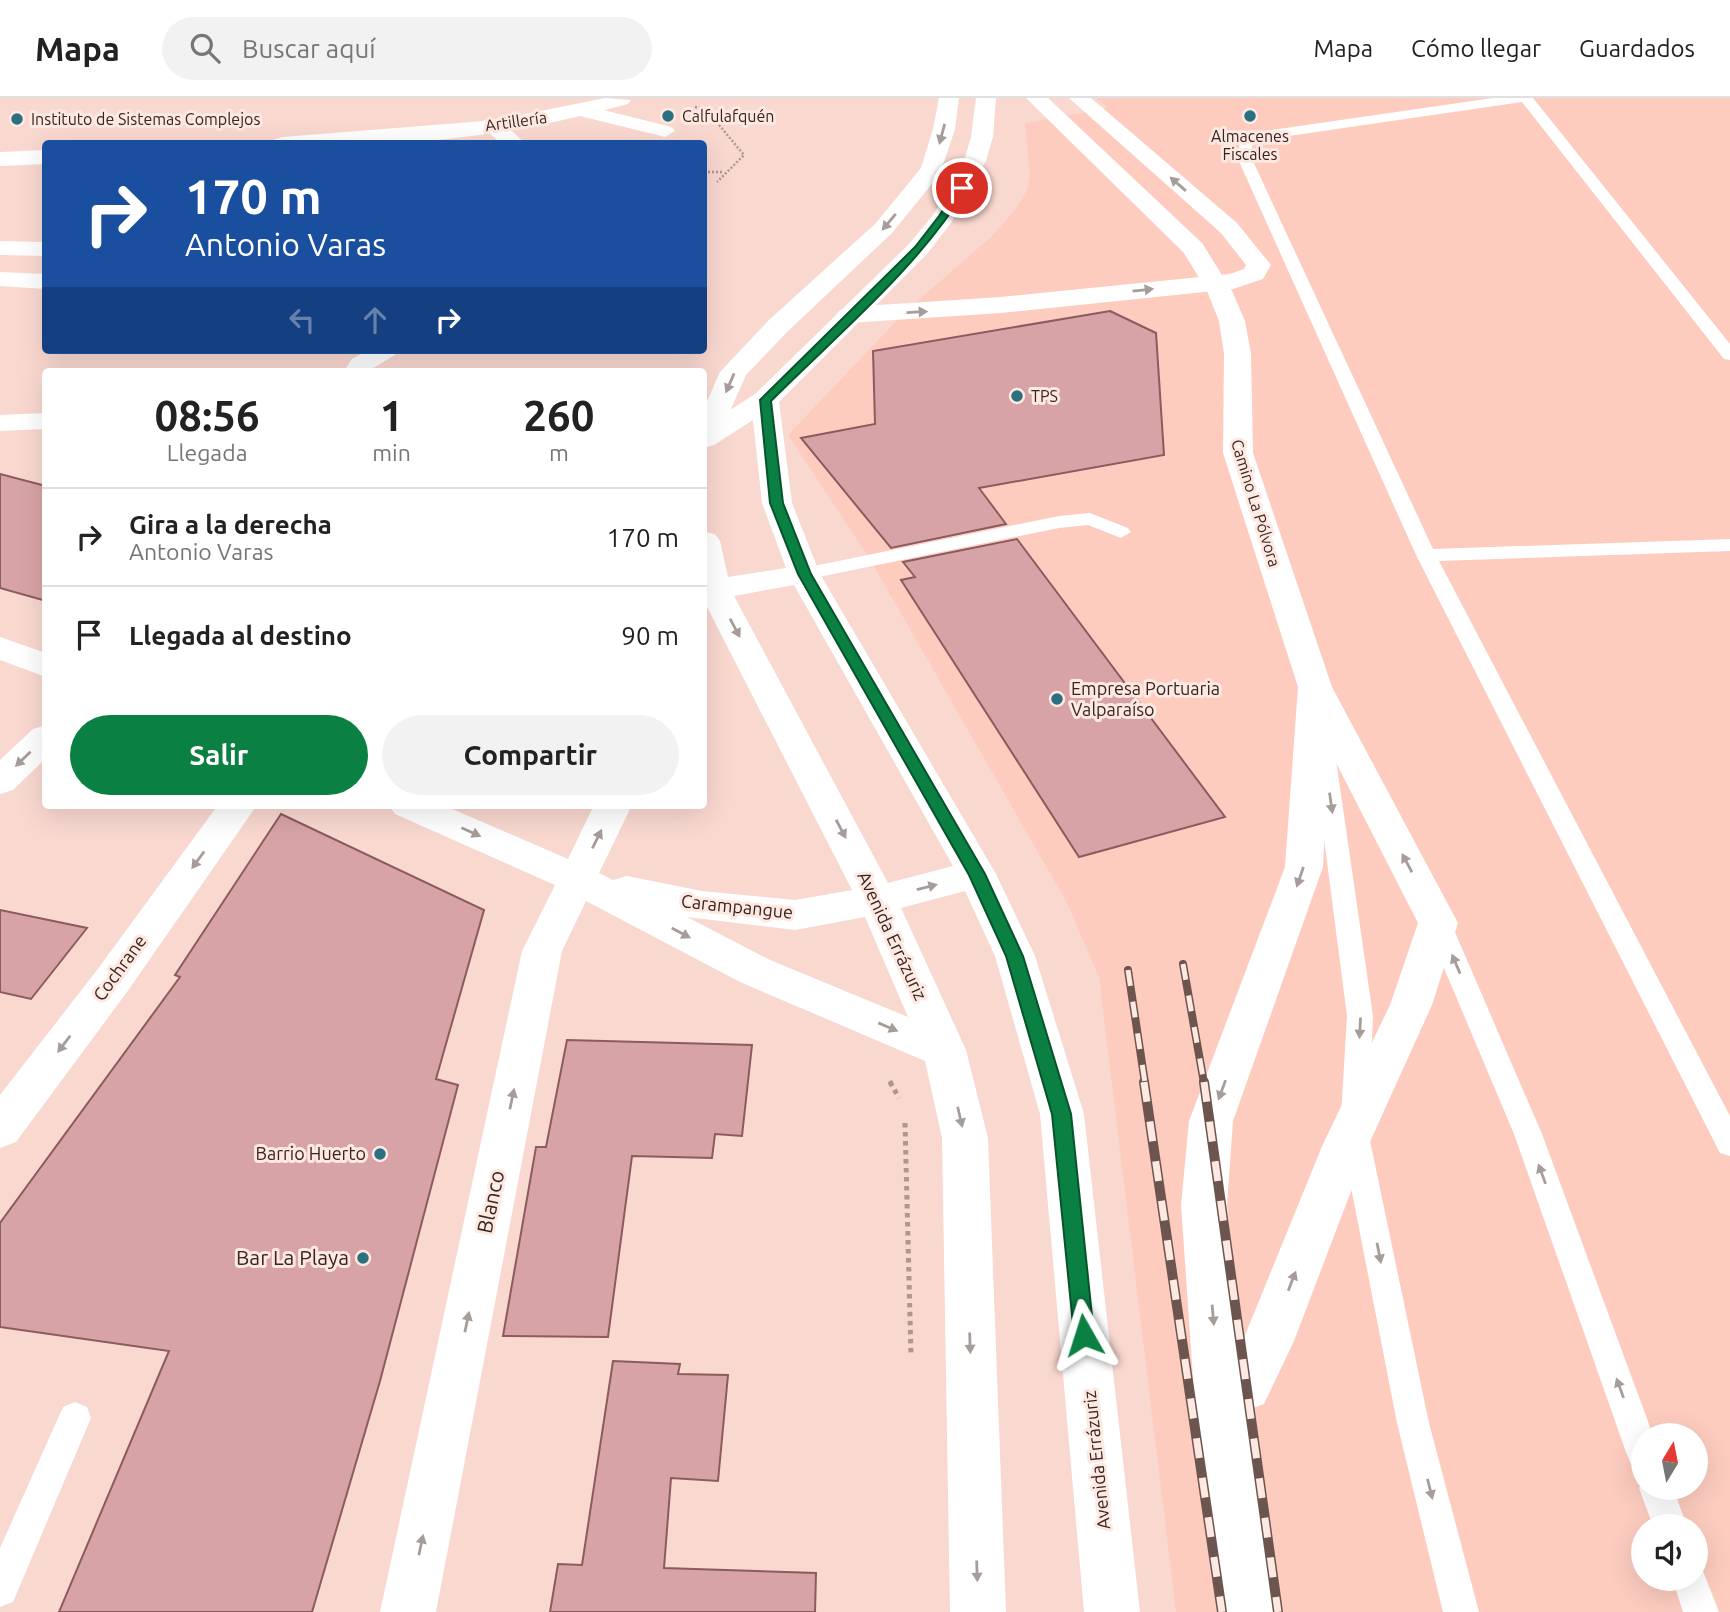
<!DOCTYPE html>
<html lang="es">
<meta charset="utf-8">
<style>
:root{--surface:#fff;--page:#f2f2f2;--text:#222;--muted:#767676;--line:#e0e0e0;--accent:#0b8043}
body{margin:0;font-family:Ubuntu,sans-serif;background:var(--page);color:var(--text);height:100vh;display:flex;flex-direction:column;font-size:26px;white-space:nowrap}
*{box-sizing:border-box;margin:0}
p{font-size:23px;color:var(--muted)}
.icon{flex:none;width:38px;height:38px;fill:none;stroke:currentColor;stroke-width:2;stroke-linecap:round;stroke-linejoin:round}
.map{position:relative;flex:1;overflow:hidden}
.sheet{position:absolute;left:42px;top:270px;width:665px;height:441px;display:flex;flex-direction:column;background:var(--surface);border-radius:7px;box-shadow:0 7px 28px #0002}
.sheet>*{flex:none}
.banner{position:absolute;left:42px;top:42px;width:665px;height:214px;border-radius:7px;box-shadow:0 7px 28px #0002;background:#1a4fa0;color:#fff;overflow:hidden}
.needle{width:46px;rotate:10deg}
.tools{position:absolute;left:1631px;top:1325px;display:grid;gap:14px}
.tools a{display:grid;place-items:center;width:77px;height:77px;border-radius:50%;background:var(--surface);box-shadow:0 7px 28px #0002;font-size:35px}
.pin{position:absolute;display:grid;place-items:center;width:60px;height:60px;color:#fff;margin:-30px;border:4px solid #fff;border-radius:50%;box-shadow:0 2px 7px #0007}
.me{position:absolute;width:77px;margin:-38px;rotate:354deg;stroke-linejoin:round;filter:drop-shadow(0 0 5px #0008)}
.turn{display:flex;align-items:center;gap:24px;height:147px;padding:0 28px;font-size:32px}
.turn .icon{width:91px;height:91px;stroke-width:2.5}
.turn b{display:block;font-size:49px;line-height:60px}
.lanes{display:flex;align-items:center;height:66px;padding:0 28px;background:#0003;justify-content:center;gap:35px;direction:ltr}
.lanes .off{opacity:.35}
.eta{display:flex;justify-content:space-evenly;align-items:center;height:119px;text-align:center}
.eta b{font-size:42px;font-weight:600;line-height:49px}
.button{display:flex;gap:14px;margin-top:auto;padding:14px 28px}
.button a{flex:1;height:80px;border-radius:42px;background:var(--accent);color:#fff;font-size:28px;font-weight:600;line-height:80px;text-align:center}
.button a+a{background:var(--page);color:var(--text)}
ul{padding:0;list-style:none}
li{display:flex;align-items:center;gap:21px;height:98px;padding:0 28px;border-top:2px solid var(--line)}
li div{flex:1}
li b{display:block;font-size:26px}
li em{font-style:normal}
header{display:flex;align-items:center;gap:42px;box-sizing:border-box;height:98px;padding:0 35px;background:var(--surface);border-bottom:2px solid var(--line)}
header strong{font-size:33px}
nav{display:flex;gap:38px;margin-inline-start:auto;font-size:24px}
.search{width:490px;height:63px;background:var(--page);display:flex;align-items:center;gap:18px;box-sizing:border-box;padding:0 24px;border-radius:38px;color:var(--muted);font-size:26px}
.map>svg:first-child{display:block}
.built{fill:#fdccbf;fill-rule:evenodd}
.building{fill:#d8a3a6;stroke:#8b5b5e;stroke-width:2}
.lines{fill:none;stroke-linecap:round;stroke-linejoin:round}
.path-far3{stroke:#b1958e;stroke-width:2.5;stroke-dasharray:2 2;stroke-linecap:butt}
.path-far2{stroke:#b1958e;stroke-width:3.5;stroke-dasharray:2.5 2.5;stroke-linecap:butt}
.path-far1{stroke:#b1958e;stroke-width:4.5;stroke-dasharray:3.5 3.5;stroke-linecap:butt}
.path{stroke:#b1958e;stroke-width:5;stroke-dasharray:4.5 4.5;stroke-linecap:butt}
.service{fill:#fff;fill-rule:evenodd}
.pedestrian{fill:#fff;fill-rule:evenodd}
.minor{fill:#fff;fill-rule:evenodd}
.tertiary{fill:#fff;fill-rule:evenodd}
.secondary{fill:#fff;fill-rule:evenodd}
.primary{fill:#fff;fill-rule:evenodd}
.trunk{fill:#fff;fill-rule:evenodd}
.rail-far1-casing{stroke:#6d554f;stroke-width:8}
.rail-casing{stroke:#6d554f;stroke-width:10}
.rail-far1{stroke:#fee8e2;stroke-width:5;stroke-dasharray:16;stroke-linecap:butt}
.rail{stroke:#fee8e2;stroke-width:7;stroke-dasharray:20;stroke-linecap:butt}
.oneway{fill:#a69d9b}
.route{fill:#0b8043;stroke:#07532c;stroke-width:2}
.poi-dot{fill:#2c7080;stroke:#fee8e2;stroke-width:2.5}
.labels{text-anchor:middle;stroke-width:6;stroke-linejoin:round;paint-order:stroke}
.far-poi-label{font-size:16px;fill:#392520;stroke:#fee8e2;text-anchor:start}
.far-street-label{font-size:16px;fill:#392520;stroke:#fee8e2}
.poi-label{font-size:18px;fill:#392520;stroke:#fee8e2;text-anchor:start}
.street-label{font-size:18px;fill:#392520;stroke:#fee8e2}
.near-street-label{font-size:21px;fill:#392520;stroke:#fee8e2}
.near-poi-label{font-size:21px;fill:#392520;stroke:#fee8e2;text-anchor:end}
</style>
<header>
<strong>Mapa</strong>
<div class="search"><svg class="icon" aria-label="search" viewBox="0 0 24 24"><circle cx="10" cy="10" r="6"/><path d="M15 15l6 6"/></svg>Buscar aquí</div>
<nav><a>Mapa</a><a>Cómo llegar</a><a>Guardados</a></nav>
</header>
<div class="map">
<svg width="1730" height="1514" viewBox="0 0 1730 1514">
<rect width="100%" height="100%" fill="#f9d8d0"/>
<path class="built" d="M1096,0H1730V1514H1176L1099,879L1067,805L871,463L788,337L905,214L991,139L1014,113L1026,95L1030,79L1025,25L1108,10ZM1643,1337H1696V1390H1643ZM1643,1428H1696V1480H1643Z"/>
<path class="building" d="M1110,213L1156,235L1164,357L979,390L1006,426L891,450L801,340L875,326L873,253Z
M0,376L46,388V503L0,490Z
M1017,441L1225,719L1079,759L901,482L915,479L903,464Z
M281,716L484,812L436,981L458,987L380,1283L312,1514H59L169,1253L0,1229V1125L180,879L175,877Z
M0,812L87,830L31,901L0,894Z
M567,942L752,947L742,1038L715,1036L712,1060L632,1058L608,1239L503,1238L536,1049H546Z
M613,1263L680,1266L678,1276L728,1277L718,1383L671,1380L664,1470L816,1475L815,1514H550L558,1466L582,1467Z"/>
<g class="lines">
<path class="path-far3" d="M695,9L705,10L744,57L717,84
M704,74H723"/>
<path class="path-far2" d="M124,273L126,269"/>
<path class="path-far1" d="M890,983L891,985"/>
<path class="path" d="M890,984L899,1000
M905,1025L911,1258"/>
<path class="service" d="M1493,0H1533L1730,246V262L1724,261L1522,4L1261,42L1252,48L1251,59L1433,451L1730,441V453L1439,463L1730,1018V1058L1720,1055L1416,457L1237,59L1240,44L1257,34Z
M1090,415L1128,430L1131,434L1121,440L1088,427L1059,430L804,482L797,480L794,476L797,472L804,470L1059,418Z
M1323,640L1331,643L1334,648L1373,918L1368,1033L1429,1325L1479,1514H1443L1397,1325L1340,1033L1347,918L1312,648L1315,643Z
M1438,815L1447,818L1451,825L1542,1036L1653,1337H1643V1370L1631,1366L1626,1354L1514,1036L1425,825L1429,818Z
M75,1304L87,1309L91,1320L13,1504L0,1509V1450L63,1309Z
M1643,1380V1390H1673L1687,1428H1653L1639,1390Z
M1696,1465L1701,1468L1719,1514H1683L1672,1480H1696Z"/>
<path class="pedestrian" d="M583,7L672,29L675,33L665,39L576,17L573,13Z
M0,143L46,144V158L0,157Z
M368,252H398L395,257L368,273H344L352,261Z
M46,315V331L0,333V317Z"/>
<path class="minor" d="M1026,0H1048L1202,145L1232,193L1245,223L1251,256L1253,355L1332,589L1458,825L1432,907L1369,1046L1294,1243L1264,1306L1248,1312L1277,1514H1221L1194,1294L1181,1107L1189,1023L1285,769L1298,589L1223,355L1224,256L1219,223L1207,193L1184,155ZM1329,651L1418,825L1390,907L1323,1046L1241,1247L1227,1107L1233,1023L1323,769Z
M492,21L500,22L526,46H501L481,27L484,22Z
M0,174L46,176V191L0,188Z"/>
<path class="tertiary" d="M605,0L631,2L628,6C548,28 464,43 380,46C344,47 308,46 272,46L275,41L283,39L496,22Z
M46,52V66L0,68V54Z
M46,627V660L13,692L0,696V662L33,631Z"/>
<path class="secondary" d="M218,707H257L127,894L16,1044L0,1050V997L97,872Z"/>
<path class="primary" d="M976,0H996L993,39L986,63L951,125L927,156L779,304L792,405L820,476L996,776L1035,858L1084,1016L1140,1514H1084L1040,1016L995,858L965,793L901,810L966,952L988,1040L1006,1514H950L942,1040L925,963L740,884L586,803L562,853L436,1514H380L522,853L555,787L395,716L389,707H443L568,761L594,707H632L599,775L613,782L627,778L702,793L795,802L852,792L704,503V434L715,436L720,443L728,479L786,470L762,405L753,322L714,347L704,350V329L755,296L909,146L933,117L964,63L971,39ZM794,487L953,768L888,785L734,498ZM687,819L795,832L865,819L908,919L770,862Z
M0,539L46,555V579L0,562Z"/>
<path class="trunk" d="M939,0H959L955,31L940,76L892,135L787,234L746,277L719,338L715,344L704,346V310L720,274L769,222L876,125L921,70L933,31Z
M1069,0H1091L1237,125L1271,167L1263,181L1233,191L1001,215L849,225L840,222L836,217L840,212L849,209L1001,199L1230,176L1244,171L1246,167L1221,135Z"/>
<defs>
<path id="rail-far1" d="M1183,866L1204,985
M1128,872L1145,985"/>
<path id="rail" d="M1144,984L1222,1514
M1204,984L1278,1514"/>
</defs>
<use href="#rail-far1" class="rail-far1-casing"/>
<use href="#rail" class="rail-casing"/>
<use href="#rail-far1" class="rail-far1"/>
<use href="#rail" class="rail"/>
</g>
<defs><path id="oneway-solid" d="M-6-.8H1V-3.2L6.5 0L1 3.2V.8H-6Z" transform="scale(1.75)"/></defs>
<g class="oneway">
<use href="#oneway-solid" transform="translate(942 36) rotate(105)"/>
<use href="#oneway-solid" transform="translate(1178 86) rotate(-139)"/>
<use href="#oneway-solid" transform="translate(889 124) rotate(130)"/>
<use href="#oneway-solid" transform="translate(1143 192) rotate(-6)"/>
<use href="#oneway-solid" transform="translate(917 214) rotate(-3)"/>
<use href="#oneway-solid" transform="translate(730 285) rotate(113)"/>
<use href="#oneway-solid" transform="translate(735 530) rotate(62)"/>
<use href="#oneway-solid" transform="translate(23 661) rotate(136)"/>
<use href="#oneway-solid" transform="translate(1331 705) rotate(82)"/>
<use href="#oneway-solid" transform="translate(841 731) rotate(62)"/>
<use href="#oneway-solid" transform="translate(471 734) rotate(24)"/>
<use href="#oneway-solid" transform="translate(597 741) rotate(-64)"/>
<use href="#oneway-solid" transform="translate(198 762) rotate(126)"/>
<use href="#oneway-solid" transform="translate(1407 765) rotate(-118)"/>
<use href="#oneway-solid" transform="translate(1300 779) rotate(109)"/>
<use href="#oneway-solid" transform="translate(927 789) rotate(-14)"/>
<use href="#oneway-solid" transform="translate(681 835) rotate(28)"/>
<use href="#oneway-solid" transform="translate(1456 866) rotate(-113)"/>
<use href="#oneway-solid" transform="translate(888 929) rotate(23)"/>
<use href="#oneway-solid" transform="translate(1360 930) rotate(93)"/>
<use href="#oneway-solid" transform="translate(64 946) rotate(127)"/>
<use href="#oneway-solid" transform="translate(1222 992) rotate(110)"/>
<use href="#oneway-solid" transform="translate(512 1001) rotate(-78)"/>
<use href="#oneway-solid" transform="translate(960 1019) rotate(77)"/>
<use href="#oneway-solid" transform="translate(1542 1076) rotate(-110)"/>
<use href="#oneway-solid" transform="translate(1379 1155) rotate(79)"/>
<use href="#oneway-solid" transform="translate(1292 1183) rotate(-69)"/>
<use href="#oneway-solid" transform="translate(1213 1217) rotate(85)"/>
<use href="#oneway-solid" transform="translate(467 1224) rotate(-78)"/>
<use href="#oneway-solid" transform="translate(970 1245) rotate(88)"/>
<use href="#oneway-solid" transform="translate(1620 1290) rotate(-110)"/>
<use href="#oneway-solid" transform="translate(1430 1391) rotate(76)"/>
<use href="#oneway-solid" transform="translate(421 1447) rotate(-78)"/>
<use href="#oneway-solid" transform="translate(977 1473) rotate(88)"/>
</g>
<path class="route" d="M959,88L967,90C916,172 839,235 771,303L783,405L811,476L985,776L1023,858L1071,1016L1094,1237L1091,1244L1084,1247L1077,1244L1074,1237L1052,1016L1006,858L969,777L798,476L770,405L760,302L915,149L939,118Z"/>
<g class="poi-dot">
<circle cx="668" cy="18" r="7"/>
<circle cx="1250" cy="18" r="7"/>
<circle cx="17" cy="21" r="7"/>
<circle cx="1017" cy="298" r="7"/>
<circle cx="1057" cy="601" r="7"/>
<circle cx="380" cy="1056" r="7"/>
<circle cx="363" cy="1160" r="7"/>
</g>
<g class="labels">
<g class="far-poi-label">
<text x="682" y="24">Calfulafquén</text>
<text x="31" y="27">Instituto de Sistemas Complejos</text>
<text x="1250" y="44" text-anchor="middle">Almacenes<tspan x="1250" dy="18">Fiscales</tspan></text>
<text x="1031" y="304">TPS</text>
</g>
<g class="far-street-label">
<text transform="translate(516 23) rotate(-8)" y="6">Artillería</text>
<text transform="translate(1256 405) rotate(73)" y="6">Camino La Pólvora</text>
</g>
<g class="poi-label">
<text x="1071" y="597">Empresa Portuaria<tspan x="1071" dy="21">Valparaíso</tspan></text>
<text x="366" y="1062" text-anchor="end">Barrio Huerto</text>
</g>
<g class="street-label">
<text transform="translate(737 809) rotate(6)" y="6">Carampangue</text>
<text transform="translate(892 838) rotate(65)" y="6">Avenida Errázuriz</text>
<text transform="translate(120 870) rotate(-54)" y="6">Cochrane</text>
<text transform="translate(1097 1362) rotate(-96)" y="6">Avenida Errázuriz</text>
</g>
<g class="near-street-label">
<text transform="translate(491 1104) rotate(-78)" y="7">Blanco</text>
</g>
<g class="near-poi-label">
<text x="349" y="1167">Bar La Playa</text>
</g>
</g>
</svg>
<div class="tools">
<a><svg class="needle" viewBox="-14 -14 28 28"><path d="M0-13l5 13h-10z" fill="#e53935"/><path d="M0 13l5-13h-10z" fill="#767676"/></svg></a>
<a><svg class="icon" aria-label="sound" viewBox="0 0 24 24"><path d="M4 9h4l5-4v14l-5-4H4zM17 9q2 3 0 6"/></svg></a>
</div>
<div class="pin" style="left:962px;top:90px;background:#d93025"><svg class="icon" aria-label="arrive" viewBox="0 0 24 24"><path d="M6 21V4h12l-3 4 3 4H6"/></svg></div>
<svg class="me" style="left:1084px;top:1237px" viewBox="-20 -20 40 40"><path d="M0-17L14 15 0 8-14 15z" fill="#0b8043" stroke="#fff" stroke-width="4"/></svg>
<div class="banner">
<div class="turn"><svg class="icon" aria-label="right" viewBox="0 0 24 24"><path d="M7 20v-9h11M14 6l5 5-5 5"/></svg><div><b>170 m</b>Antonio Varas</div></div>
<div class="lanes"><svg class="icon off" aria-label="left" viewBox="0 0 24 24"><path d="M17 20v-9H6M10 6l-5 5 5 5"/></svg><svg class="icon off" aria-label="ahead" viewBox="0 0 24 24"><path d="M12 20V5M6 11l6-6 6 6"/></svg><svg class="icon" aria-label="right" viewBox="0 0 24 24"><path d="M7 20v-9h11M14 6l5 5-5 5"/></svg></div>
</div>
<section class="sheet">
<div class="eta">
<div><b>08:56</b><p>Llegada</p></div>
<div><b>1</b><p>min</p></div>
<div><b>260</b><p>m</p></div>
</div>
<ul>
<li><svg class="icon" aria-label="right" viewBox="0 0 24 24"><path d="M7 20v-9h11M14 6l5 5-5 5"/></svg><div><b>Gira a la derecha</b><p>Antonio Varas</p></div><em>170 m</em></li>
<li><svg class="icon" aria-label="arrive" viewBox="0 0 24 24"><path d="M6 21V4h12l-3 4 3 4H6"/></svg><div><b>Llegada al destino</b></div><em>90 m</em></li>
</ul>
<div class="button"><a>Salir</a><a>Compartir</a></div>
</section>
</div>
